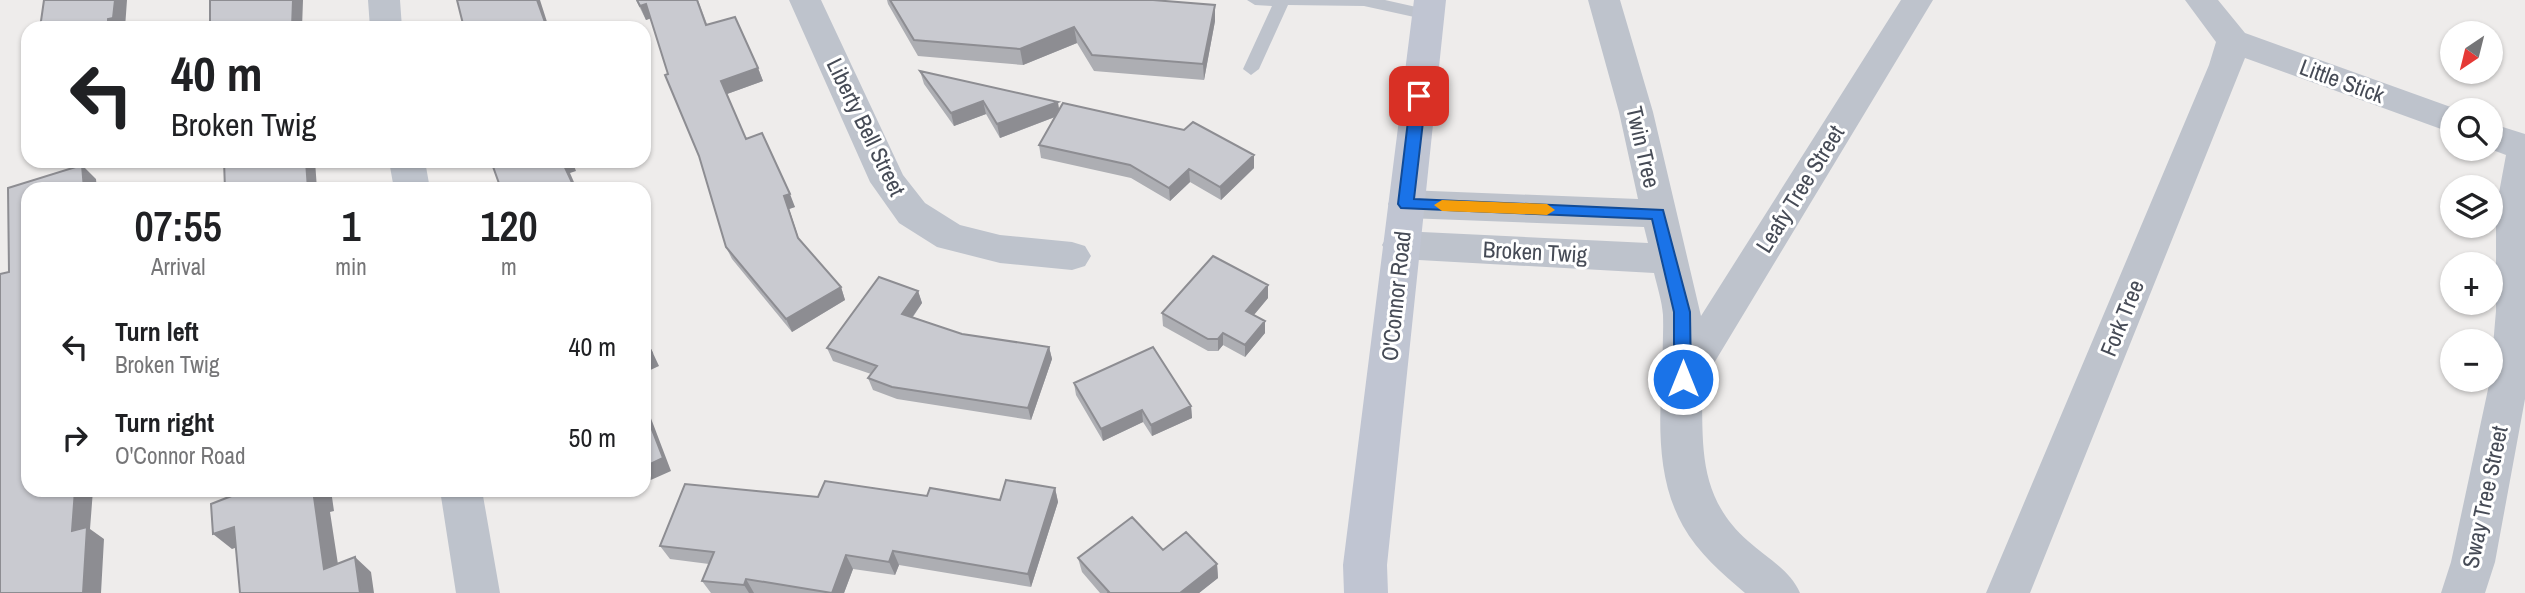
<!DOCTYPE html>
<meta charset="utf-8">
<style>
:root{--surface:#fff;--page:#f6f6f6;--text:#202124;--muted:#757577}
body{margin:0;font-family:"Archivo Narrow",sans-serif;background:var(--page);color:var(--text);height:100vh;display:flex;flex-direction:column;font-size:26px;white-space:nowrap}
*{box-sizing:border-box;margin:0}
p{font-size:23px;color:var(--muted)}
.icon{flex:none;width:38px;height:38px;fill:none;stroke:currentColor;stroke-width:2;stroke-linecap:round;stroke-linejoin:round}
.map{position:relative;flex:1;overflow:hidden}
.sheet{position:absolute;left:21px;top:182px;width:630px;height:315px;display:flex;flex-direction:column;background:var(--surface);border-radius:21px;box-shadow:0 2px 5px #0004}
.sheet>*{flex:none}
.guide{position:absolute;left:21px;top:21px;width:630px;height:147px;border-radius:21px;box-shadow:0 2px 5px #0004;background:#fff;color:var(--text);overflow:hidden}
.needle{width:46px;rotate:215deg}
.controls{position:absolute;left:2440px;top:21px;display:grid;gap:14px}
.controls a{display:grid;place-items:center;width:63px;height:63px;border-radius:50%;background:var(--surface);box-shadow:0 2px 5px #0004;font-size:35px}
.pin{position:absolute;display:grid;place-items:center;width:60px;height:60px;color:#fff;margin:-30px;border-radius:14px;box-shadow:0 4px 10px #0006}
.me{position:absolute;width:77px;margin:-38px;rotate:0deg;stroke-linejoin:round;filter:drop-shadow(0 0 5px #0008)}
.turn{display:flex;align-items:center;gap:24px;height:147px;padding:0 35px;font-size:32px}
.turn .icon{width:91px;height:91px;stroke-width:2.5}
.turn b{display:block;font-size:49px;line-height:60px}
.eta{display:flex;justify-content:space-evenly;align-items:center;height:119px;text-align:center}
.eta b{font-size:42px;font-weight:600;line-height:49px}
ul{padding:0;list-style:none}
li{display:flex;align-items:center;gap:21px;height:91px;padding:0 35px}
li div{flex:1}
li b{display:block;font-size:26px}
li em{font-style:normal}
.map>svg:first-child{display:block}
.lines{fill:none;stroke-linecap:round;stroke-linejoin:round}
.service{fill:#bec3cc;fill-rule:evenodd}
.minor{fill:#bec3cc;fill-rule:evenodd}
.secondary{fill:#c0c5d2;fill-rule:evenodd}
.wall{fill:#adaeb3}
.shaded-wall{fill:#8d8d92}
.building{fill:#c9cad0;stroke:#8d8d92;stroke-width:2}
.route{fill:#1a73e8;stroke:#114b97;stroke-width:2}
.slow{fill:#f59e0b}
.labels{text-anchor:middle;stroke-width:6;stroke-linejoin:round;paint-order:stroke}
.street-label{font-size:23px;fill:#464b56;stroke:#fff}
</style>
<div class="map">
<svg width="2525" height="593" viewBox="0 0 2525 593">
<rect width="100%" height="100%" fill="#eeeceb"/>
<g class="lines">
<path class="service" d="M1247,0H1385L1434,11L1436,15L1428,20L1364,6L1288,5L1259,69L1251,75L1243,69L1272,6L1255,5Z"/>
<path class="minor" d="M368,0H400L402,28H370Z
M789,0H821L903,175L925,203L960,225L1000,235L1072,242L1085,246L1091,256L1085,266L1072,270L1000,263L937,247L899,223L870,182Z
M1588,0H1620L1653,112L1701,316L1901,0H1933L1702,383C1703,445 1697,496 1748,541C1767,558 1790,570 1800,593H1745C1722,573 1698,553 1683,526C1647,462 1665,385 1663,315C1662,301 1657,286 1654,273L1401,259L1388,255L1382,245L1388,235L1401,231L1648,243L1644,227L1406,218L1393,214L1388,204L1393,194L1406,190L1638,199L1619,112Z
M2185,0H2218L2245,33L2459,110H2452V133L2245,58L2030,593H1986L2209,65L2216,42Z
M2490,123L2525,134V399L2495,562L2485,593H2441L2451,562L2490,380L2496,311V209L2506,155L2490,149Z
M389,161H425L430,189H394Z
M440,490H482L500,593H456Z"/>
<path class="secondary" d="M1414,0H1446L1387,565L1388,593H1344L1343,565Z"/>
</g>
<path class="wall" d="M636,0H698L707,24L758,68L763,81L727,94L746,139L795,207L789,209L799,240L841,287L845,300L792,332L732,259L726,247L699,156L668,74L651,18L646,20Z
M887,0H1153L1215,5V21L1204,80L1094,71L1077,43L1023,65L918,56L888,4Z
M920,71L1059,109L1254,168L1221,200L1190,182L1170,201L1131,178L1041,158L1039,145L1055,117L1000,138L986,114L954,126L924,84Z
M918,291L922,303L913,317L962,334L1049,347L1052,359L1031,420L897,399L873,390L868,378L871,374L833,361L827,348Z
M1268,298L1254,315L1265,333L1245,357L1223,345L1218,351H1208L1163,326L1162,313Z
M1074,383L1191,406L1192,418L1152,436L1143,422L1103,441L1076,395Z
M1055,488L1058,502L1031,587L899,565L895,575L853,569L844,593H711L702,581L709,564L670,559L660,546L818,497L927,496L1000,500Z
M1163,550L1217,564L1218,578L1199,593H1100L1082,572L1078,558Z"/>
<path class="shaded-wall" d="M115,0H127L125,28H108V19Z
M293,0H303L302,28H292Z
M537,0H540L549,28H547Z
M646,4L652,18L646,20L640,6Z
M1215,5V21L1204,80L1203,64Z
M1074,27L1077,43L1023,65L1020,49Z
M758,68L763,81L727,94L721,81Z
M983,101L986,114L954,126L951,113Z
M1058,102L1060,115L1000,138L997,124Z
M1254,155V168L1221,200L1220,187Z
M306,161H315L317,189H308Z
M562,161H572L576,171L570,173L577,189H575Z
M82,165L96,179L97,189H84Z
M1189,169L1190,182L1170,201L1169,188Z
M790,194L795,207L789,209L803,251L784,196Z
M1268,285V298L1247,323L1246,311Z
M841,287L845,300L792,332L786,319Z
M918,291L922,303L906,326L902,314Z
M1265,321V333L1245,357V345Z
M1223,333V345L1218,351V339Z
M644,334L659,366L644,373Z
M1049,347L1052,359L1031,420L1028,408Z
M644,400L671,471L644,483Z
M1191,406L1192,418L1152,436L1151,425Z
M1142,410L1143,422L1103,441L1101,429Z
M1055,488L1058,502L1031,587L1028,574Z
M75,490H93L90,529L104,539L101,593H83L72,531Z
M317,490H331L334,511L330,512L341,584L324,569L314,497Z
M609,490H627L613,496Z
M234,527L252,542L232,549L213,534Z
M893,551L899,565L895,575L889,562Z
M846,555L853,569L844,593H832Z
M355,557L371,572L374,593H360Z
M1217,564L1218,578L1199,593H1180Z
M746,579L754,593H749L744,585Z"/>
<path class="building" d="M44,0H115L113,18L108,19V28H40Z
M210,0H293L292,28H210Z
M457,0H537L547,28H464Z
M637,0H697L706,25L735,17L758,68L721,81L746,139L762,133L790,194L784,196L798,238L841,287L786,319L726,247L699,156L665,75L668,74L646,4L640,6Z
M890,0H1153L1215,5L1203,64L1092,55L1074,27L1020,49L914,40Z
M920,71L1058,102L997,124L983,101L951,113Z
M1063,103L1184,130L1193,122L1254,155L1220,187L1189,169L1169,188L1130,165L1039,145Z
M224,161H306L308,189H225Z
M491,161H562L575,189H501Z
M82,165L84,189H28V490H75L72,531L87,527L83,593H0V274L9,272L8,188Z
M1213,256L1268,285L1246,311L1265,321L1245,345L1223,333L1218,339H1208L1162,313Z
M879,277L918,291L902,314L962,334L1049,347L1028,408L892,387L868,378L877,366L827,348Z
M644,337L652,353L644,356Z
M1153,347L1191,406L1151,425L1142,410L1101,429L1074,383Z
M644,409L663,458L644,467Z
M1006,480L1055,488L1028,574L893,551L889,562L846,555L832,593L746,579L744,585L702,581L714,552L660,546L685,484L818,497L825,481L927,496L930,488L1000,500Z
M233,490H317L318,495L314,497L324,569L355,557L360,593H240L234,527L213,534L211,504L234,495Z
M1132,517L1163,550L1186,532L1217,564L1180,593H1108L1109,592L1078,558Z"/>
<path class="route" d="M1419,91L1426,96L1414,199L1663,210L1690,312L1691,379L1689,384H1677L1674,379V312L1652,219L1401,208L1398,204L1411,96Z"/>
<path class="slow" d="M1442,200L1547,204L1555,210L1547,215L1442,211L1434,205Z"/>
<g class="labels">
<g class="street-label">
<text transform="translate(2342 81) rotate(20)" y="8">Little Stick</text>
<text transform="translate(866 127) rotate(64)" y="8">Liberty Bell Street</text>
<text transform="translate(1643 147) rotate(77)" y="8">Twin Tree</text>
<text transform="translate(1800 189) rotate(-58)" y="8">Leafy Tree Street</text>
<text transform="translate(1535 252) rotate(3)" y="8">Broken Twig</text>
<text transform="translate(1396 296) rotate(-84)" y="8">O'Connor Road</text>
<text transform="translate(2122 318) rotate(-68)" y="8">Fork Tree</text>
<text transform="translate(2485 497) rotate(-78)" y="8">Sway Tree Street</text>
</g>
</g>
</svg>
<div class="controls">
<a><svg class="needle" viewBox="-14 -14 28 28"><path d="M0-13l5 13h-10z" fill="#e53935"/><path d="M0 13l5-13h-10z" fill="#757577"/></svg></a>
<a><svg class="icon" aria-label="search" viewBox="0 0 24 24"><circle cx="10" cy="10" r="6"/><path d="M15 15l6 6"/></svg></a>
<a><svg class="icon" aria-label="layers" viewBox="0 0 24 24"><path d="M12 4l9 5-9 5-9-5zM3 14l9 5 9-5"/></svg></a>
<a>+</a>
<a>−</a>
</div>
<div class="pin" style="left:1419px;top:96px;background:#d93025"><svg class="icon" aria-label="arrive" viewBox="0 0 24 24"><path d="M6 21V4h12l-3 4 3 4H6"/></svg></div>
<svg class="me" style="left:1683px;top:379px" viewBox="-20 -20 40 40"><circle r="17" fill="#1a73e8" stroke="#fff" stroke-width="3"/><path d="M0-11L8 9 0 5-8 9z" fill="#fff"/></svg>
<div class="guide">
<div class="turn"><svg class="icon" aria-label="left" viewBox="0 0 24 24"><path d="M17 20v-9H6M10 6l-5 5 5 5"/></svg><div><b>40 m</b>Broken Twig</div></div>
</div>
<section class="sheet">
<div class="eta">
<div><b>07:55</b><p>Arrival</p></div>
<div><b>1</b><p>min</p></div>
<div><b>120</b><p>m</p></div>
</div>
<ul>
<li><svg class="icon" aria-label="left" viewBox="0 0 24 24"><path d="M17 20v-9H6M10 6l-5 5 5 5"/></svg><div><b>Turn left</b><p>Broken Twig</p></div><em>40 m</em></li>
<li><svg class="icon" aria-label="right" viewBox="0 0 24 24"><path d="M7 20v-9h11M14 6l5 5-5 5"/></svg><div><b>Turn right</b><p>O'Connor Road</p></div><em>50 m</em></li>
</ul>
</section>
</div>
